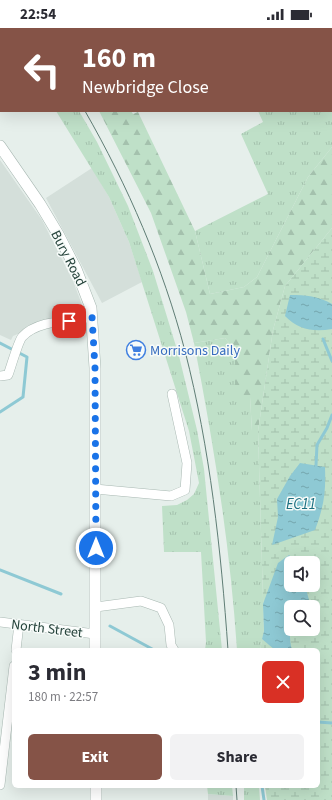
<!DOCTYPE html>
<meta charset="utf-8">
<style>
:root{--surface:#fff;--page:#f2f2f3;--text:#2b2b33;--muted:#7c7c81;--accent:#855347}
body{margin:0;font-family:"Source Sans 3",sans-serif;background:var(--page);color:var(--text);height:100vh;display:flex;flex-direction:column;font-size:15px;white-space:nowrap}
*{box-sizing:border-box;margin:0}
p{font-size:13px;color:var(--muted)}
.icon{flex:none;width:22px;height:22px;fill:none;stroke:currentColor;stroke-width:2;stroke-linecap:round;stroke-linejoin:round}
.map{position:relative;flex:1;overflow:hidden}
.details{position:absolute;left:12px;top:620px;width:308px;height:140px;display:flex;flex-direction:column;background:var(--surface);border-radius:6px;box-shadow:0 4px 16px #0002}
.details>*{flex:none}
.hud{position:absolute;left:0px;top:0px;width:332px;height:84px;box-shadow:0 4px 16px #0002;background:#855347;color:#fff;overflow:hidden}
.controls{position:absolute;left:284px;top:528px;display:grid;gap:8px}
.controls a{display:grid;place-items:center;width:36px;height:36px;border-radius:6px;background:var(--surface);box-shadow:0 4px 16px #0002;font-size:20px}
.pin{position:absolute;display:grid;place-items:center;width:34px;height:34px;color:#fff;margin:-17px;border-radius:8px;box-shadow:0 2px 6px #0006}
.me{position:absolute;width:44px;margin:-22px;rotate:0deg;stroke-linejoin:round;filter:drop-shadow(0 0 3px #0008)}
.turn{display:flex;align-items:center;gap:14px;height:84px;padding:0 16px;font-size:18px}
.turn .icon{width:52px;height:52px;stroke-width:2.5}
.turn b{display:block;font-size:28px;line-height:34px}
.round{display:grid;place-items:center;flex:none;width:42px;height:42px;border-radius:6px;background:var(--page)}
.head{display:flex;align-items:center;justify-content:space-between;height:68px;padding:0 16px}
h1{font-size:24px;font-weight:700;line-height:30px}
.action{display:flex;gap:8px;margin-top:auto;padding:8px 16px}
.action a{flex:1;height:46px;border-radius:6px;background:var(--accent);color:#fff;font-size:16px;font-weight:700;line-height:46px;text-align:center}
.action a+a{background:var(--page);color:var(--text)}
.status{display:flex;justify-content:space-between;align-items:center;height:28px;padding:0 20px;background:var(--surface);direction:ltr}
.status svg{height:11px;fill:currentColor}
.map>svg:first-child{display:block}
.built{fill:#d4dfda}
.grass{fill:url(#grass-tufts)}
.forest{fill:url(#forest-firs)}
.wetland{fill:url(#wetland-marsh);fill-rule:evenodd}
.water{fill:url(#water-ripples)}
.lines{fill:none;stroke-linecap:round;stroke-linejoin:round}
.stream{stroke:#8ec9d4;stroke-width:3}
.minor-casing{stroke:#a8b8b2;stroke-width:10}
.tertiary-casing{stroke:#a8b8b2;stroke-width:12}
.minor{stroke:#fff;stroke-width:9}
.tertiary{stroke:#fff;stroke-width:11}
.tram{stroke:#5f7d75;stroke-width:1}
.route{stroke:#1a73e8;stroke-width:7;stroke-dasharray:0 12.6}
.labels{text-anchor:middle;stroke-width:3;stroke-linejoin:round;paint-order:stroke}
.street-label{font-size:14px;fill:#24423a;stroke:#f7fbf9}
.shop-label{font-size:14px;fill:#366cbe;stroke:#f7fbf9;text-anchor:start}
.water-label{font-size:15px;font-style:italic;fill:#1c6f80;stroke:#f7fbf9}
</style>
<div class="status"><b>22:54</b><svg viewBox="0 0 49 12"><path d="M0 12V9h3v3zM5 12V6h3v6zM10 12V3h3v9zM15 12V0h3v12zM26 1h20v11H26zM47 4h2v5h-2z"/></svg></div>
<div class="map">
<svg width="332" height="772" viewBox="0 0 332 772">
<defs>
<pattern id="grass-tufts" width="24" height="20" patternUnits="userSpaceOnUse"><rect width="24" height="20" fill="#bfe0c8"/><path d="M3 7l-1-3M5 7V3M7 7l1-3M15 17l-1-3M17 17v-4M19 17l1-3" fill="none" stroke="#a4c1ad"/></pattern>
<pattern id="forest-firs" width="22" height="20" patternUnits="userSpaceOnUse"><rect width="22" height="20" fill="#bfe0c8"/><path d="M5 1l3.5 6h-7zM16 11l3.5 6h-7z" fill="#a4c1ad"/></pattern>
<pattern id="wetland-marsh" width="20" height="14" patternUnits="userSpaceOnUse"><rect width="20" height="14" fill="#bfe0c8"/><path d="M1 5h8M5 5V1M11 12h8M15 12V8" fill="none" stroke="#a4c1ad"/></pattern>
<pattern id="water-ripples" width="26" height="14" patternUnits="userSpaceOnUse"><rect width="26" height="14" fill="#8ec9d4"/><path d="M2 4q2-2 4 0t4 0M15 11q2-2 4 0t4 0" fill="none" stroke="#74a5ad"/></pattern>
</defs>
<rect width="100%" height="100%" fill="#e6efeb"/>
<path class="built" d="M0,132L42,192L73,253L84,282L61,288L13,308L11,312L0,307Z
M92,140L109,169L129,214L142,254L102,275L46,170Z
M208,766L233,768V772H208Z"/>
<path class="grass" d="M235,0H332V119L308,149L257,249L244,259L210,266L195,203L268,166L241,106L263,94L258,83H331V1Z
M56,83H79L97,114L128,178L153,243L179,328L197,402L204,441L222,622H205L206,614L201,524H164L162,478L177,477L187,472L194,466L199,455L189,403L129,214L109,169Z
M225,310L235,322V369H250L252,403H258L264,603L260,622H237C230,517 214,418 194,315Z
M207,758H232L233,768L208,766Z
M244,758H259L260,772H244Z"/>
<path class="forest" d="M99,83H131L133,86L138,84L195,203L210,266L244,259L257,249L308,149L332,119V200L285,258L273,302L258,403H252L250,369L235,370V322L225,310L194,315L186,284L151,185Z"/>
<path class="wetland" d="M332,200V772H267L265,758H318V622H260L264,603L258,403L273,302L285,258ZM291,535H313V557H291ZM291,579H313V601H291Z"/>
<path class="water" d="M290,267C306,267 318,268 332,276V301C314,304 298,302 285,288Z
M300,435L325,439C326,464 324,478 315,502L272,517L278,489L277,471L290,448Z
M289,527L298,535H291V557H305L309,572L303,579H291C291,594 288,608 292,622H275L262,611L264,603L263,576L278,535Z"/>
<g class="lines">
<path class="stream" d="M323,311L332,333
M0,315L27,329L23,369L0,384
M316,437L317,417L327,400L332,387
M0,542L61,566
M110,598L154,622
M318,694L332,695
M262,758L264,772"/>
<defs>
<path id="minor" d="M0,348L8,347C11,339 18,314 22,309C37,292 71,293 92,289
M95,461L171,468L185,462L187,435L172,366
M96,579L141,573L161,580L169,597L171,617L174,622
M0,594L95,606
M16,622L19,596
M0,757L14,638"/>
<path id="tertiary" d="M0,118L40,176L58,206L76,241L91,280L95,340V622
M96,758V772"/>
</defs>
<use href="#minor" class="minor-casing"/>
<use href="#tertiary" class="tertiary-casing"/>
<use href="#minor" class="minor"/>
<use href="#tertiary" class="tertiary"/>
<path class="tram" d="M38,0L39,1
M85,83C128,158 163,239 185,323C210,420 221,522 228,622
M236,758L237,772"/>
</g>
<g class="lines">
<path class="route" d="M69,293L92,288L95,340L96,520"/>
</g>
<defs>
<symbol id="supermarket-ring" viewBox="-11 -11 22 22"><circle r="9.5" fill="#f7fbf9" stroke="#3f7fe0" stroke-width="1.5"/><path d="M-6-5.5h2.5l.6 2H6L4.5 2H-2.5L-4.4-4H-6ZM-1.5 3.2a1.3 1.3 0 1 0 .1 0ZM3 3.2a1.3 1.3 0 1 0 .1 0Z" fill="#3f7fe0"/></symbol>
</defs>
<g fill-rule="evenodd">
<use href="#supermarket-ring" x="125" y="311" width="22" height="22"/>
</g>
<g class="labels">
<g class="street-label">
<text transform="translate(69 230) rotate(63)" y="5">Bury Road</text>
<text transform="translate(47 600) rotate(7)" y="5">North Street</text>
</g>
<g class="shop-label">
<text x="150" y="327">Morrisons Daily</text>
</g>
<g class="water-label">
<text x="301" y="481">EC11</text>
</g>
</g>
</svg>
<div class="controls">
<a><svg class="icon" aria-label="sound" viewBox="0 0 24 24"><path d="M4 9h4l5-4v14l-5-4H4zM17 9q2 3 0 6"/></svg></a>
<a><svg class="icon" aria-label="search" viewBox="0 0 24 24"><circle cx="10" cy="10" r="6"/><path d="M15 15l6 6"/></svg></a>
</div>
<div class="pin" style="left:69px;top:293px;background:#d93025"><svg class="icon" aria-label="arrive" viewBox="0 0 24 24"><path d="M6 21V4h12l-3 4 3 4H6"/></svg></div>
<svg class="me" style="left:96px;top:520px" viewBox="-20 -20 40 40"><circle r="17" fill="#1a73e8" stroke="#fff" stroke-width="3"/><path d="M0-11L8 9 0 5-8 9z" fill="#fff"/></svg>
<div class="hud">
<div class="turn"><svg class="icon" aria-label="left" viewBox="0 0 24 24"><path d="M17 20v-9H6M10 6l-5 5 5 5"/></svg><div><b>160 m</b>Newbridge Close</div></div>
</div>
<section class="details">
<div class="head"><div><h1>3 min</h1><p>180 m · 22:57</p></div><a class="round" style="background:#d93025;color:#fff"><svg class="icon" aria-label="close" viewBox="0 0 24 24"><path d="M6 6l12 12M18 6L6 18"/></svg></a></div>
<div class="action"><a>Exit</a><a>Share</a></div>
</section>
</div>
